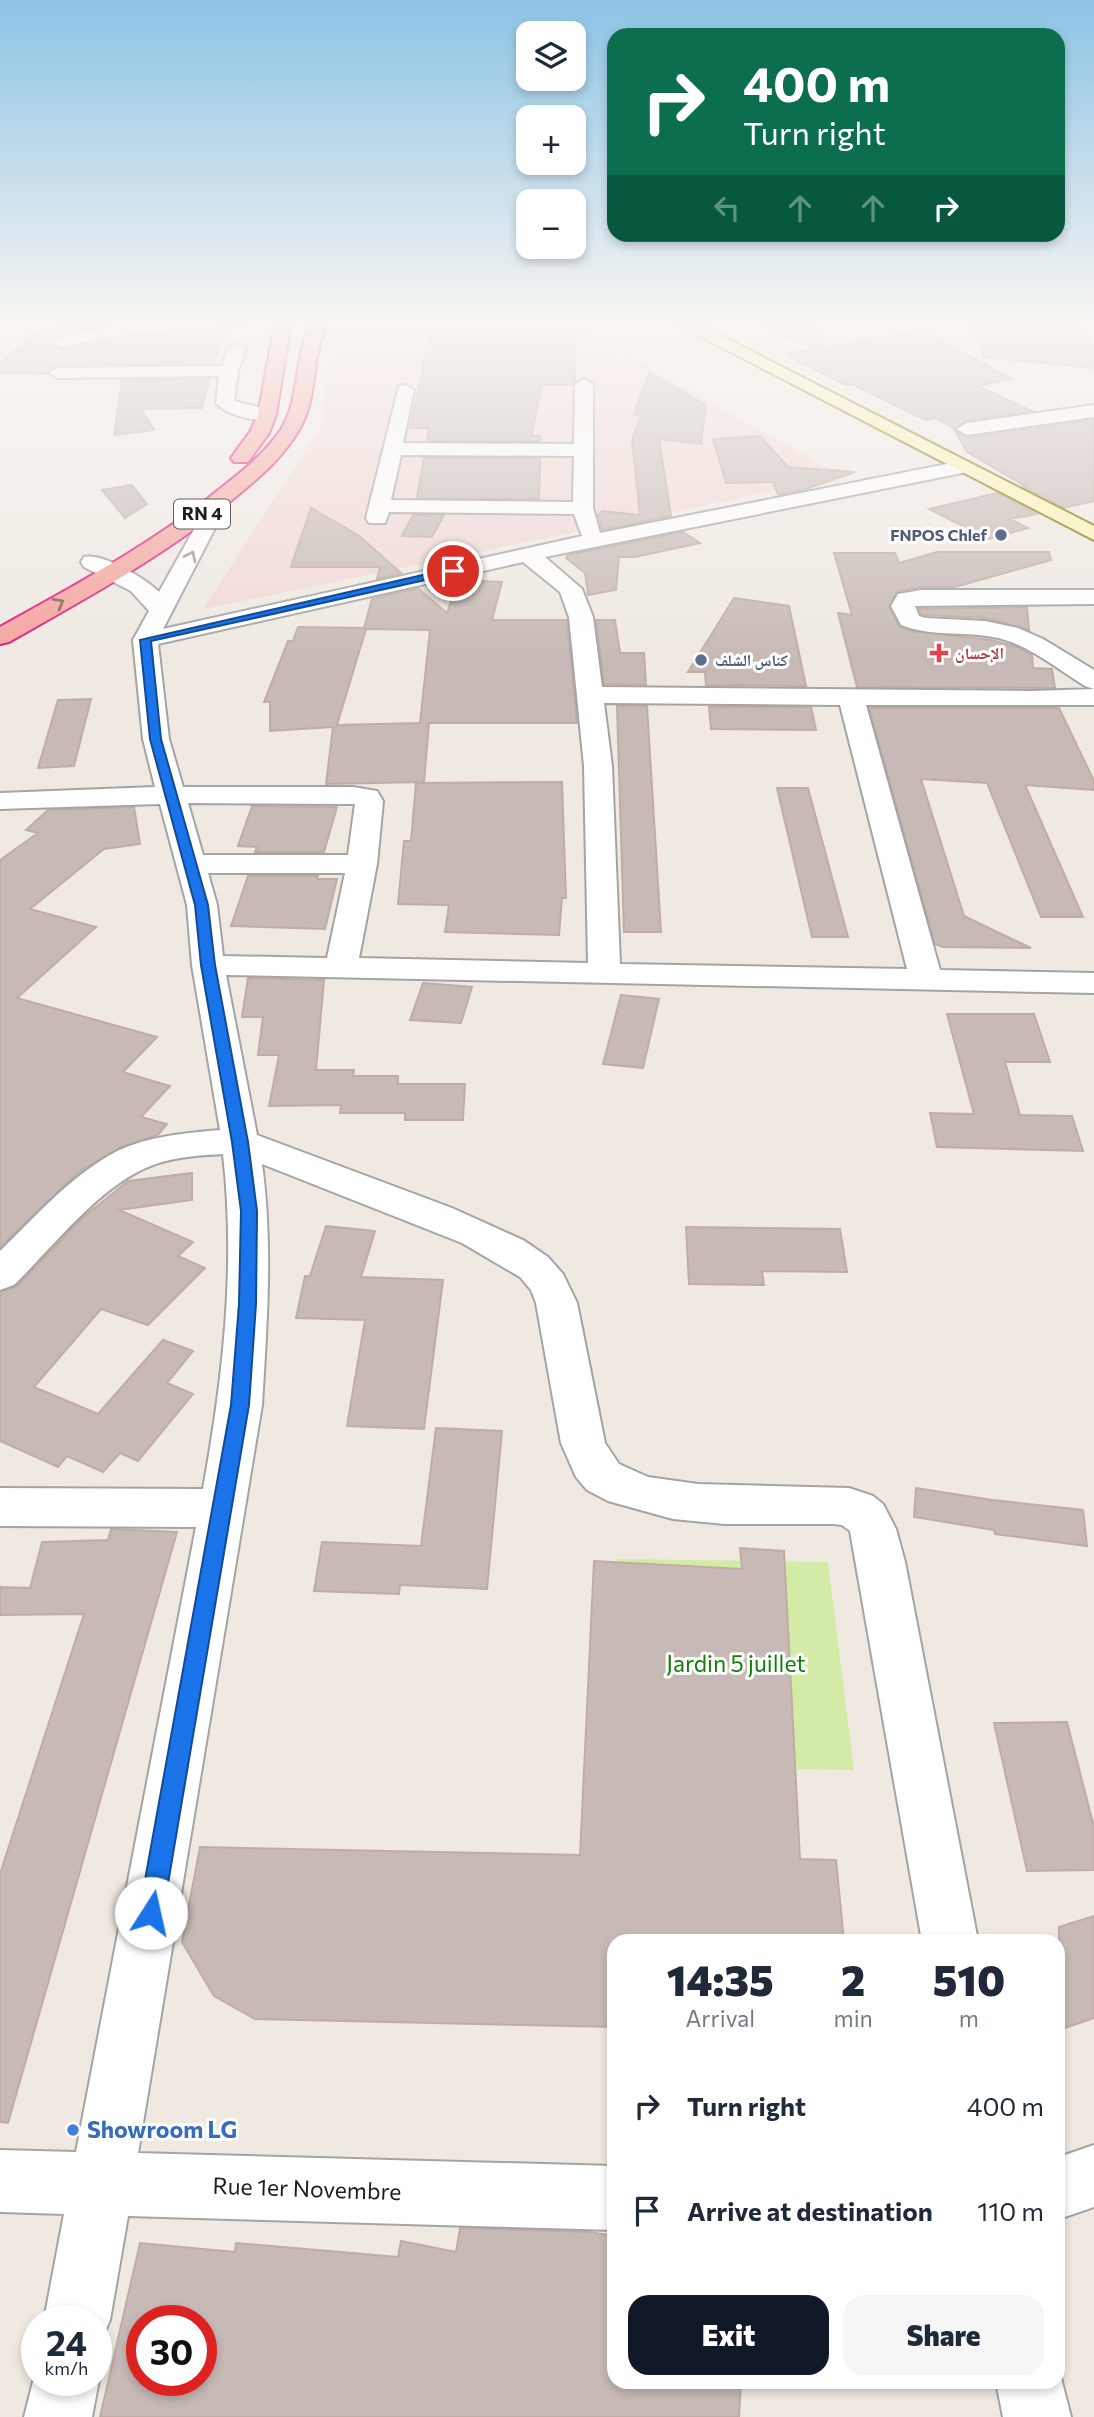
<!DOCTYPE html>
<meta charset="utf-8">
<style>
:root{--surface:#fff;--page:#f6f6f7;--text:#1f2937;--muted:#747a83;--accent:#111827}
body{margin:0;font-family:Commissioner,"Noto Naskh Arabic",sans-serif;background:var(--page);color:var(--text);height:100vh;display:flex;flex-direction:column;font-size:26px;white-space:nowrap}
*{box-sizing:border-box;margin:0}
p{font-size:23px;color:var(--muted)}
.icon{flex:none;width:38px;height:38px;fill:none;stroke:currentColor;stroke-width:2;stroke-linecap:round;stroke-linejoin:round}
.map{position:relative;flex:1;overflow:hidden}
.panel{position:absolute;left:607px;top:1934px;width:458px;height:455px;display:flex;flex-direction:column;background:var(--surface);border-radius:21px;box-shadow:0 4px 10px #0003}
.panel>*{flex:none}
.guide{position:absolute;left:607px;top:28px;width:458px;height:214px;border-radius:21px;box-shadow:0 4px 10px #0003;background:#0b6e4f;color:#fff;overflow:hidden}
.controls{position:absolute;left:516px;top:21px;display:grid;gap:14px}
.controls a{display:grid;place-items:center;width:70px;height:70px;border-radius:14px;background:var(--surface);box-shadow:0 4px 10px #0003;font-size:35px}
.speed{position:absolute;left:21px;top:2305px;display:flex;gap:14px;font-size:35px;font-weight:700;text-align:center}
.speed>*{display:grid;place-content:center;width:91px;height:91px;border-radius:50%;background:var(--surface);box-shadow:0 4px 10px #0003;line-height:1}
.speed small{font-size:18px;font-weight:400}
.speed .limit{border:10px solid #d22;background:#fff;color:#111}
.pin{position:absolute;display:grid;place-items:center;width:60px;height:60px;color:#fff;margin:-30px;border:4px solid #fff;border-radius:50%;box-shadow:0 2px 7px #0007}
.me{position:absolute;width:77px;margin:-38px;rotate:10deg;stroke-linejoin:round;filter:drop-shadow(0 0 5px #0008)}
.turn{display:flex;align-items:center;gap:24px;height:147px;padding:0 21px;font-size:32px}
.turn .icon{width:91px;height:91px;stroke-width:2.5}
.turn b{display:block;font-size:49px;line-height:60px}
.lanes{display:flex;align-items:center;height:66px;padding:0 21px;background:#0003;justify-content:center;gap:35px;direction:ltr}
.lanes .off{opacity:.35}
.eta{display:flex;justify-content:space-evenly;align-items:center;height:119px;text-align:center}
.eta b{font-size:42px;font-weight:800;line-height:49px}
.primary-button{display:flex;gap:14px;margin-top:auto;padding:14px 21px}
.primary-button a{flex:1;height:80px;border-radius:21px;background:var(--accent);color:#fff;font-size:28px;font-weight:800;line-height:80px;text-align:center}
.primary-button a+a{background:var(--page);color:var(--text)}
ul{padding:0;list-style:none}
li{display:flex;align-items:center;gap:21px;height:105px;padding:0 21px}
li div{flex:1}
li b{display:block;font-size:26px}
li em{font-style:normal}
.map>svg:first-child{display:block}
.military{fill:#f1d8d5}
.grass{fill:#d3eba6}
.building{fill:#c7bab6;stroke:#c1aca4;stroke-width:2;fill-rule:evenodd}
.lines{fill:none;stroke-linecap:round;stroke-linejoin:round}
.minor-casing{stroke:#a4a4a4;stroke-width:4}
.tertiary-casing{stroke:#a4a4a4;stroke-width:4}
.secondary-casing{stroke:#787201;stroke-width:4}
.trunk-casing{stroke:#df1d7d;stroke-width:4}
.minor{fill:#fff;fill-rule:evenodd}
.tertiary{fill:#fff;fill-rule:evenodd}
.secondary{fill:#fcf4b3;fill-rule:evenodd}
.trunk{fill:#f4a4a0;fill-rule:evenodd}
.oneway{stroke:#999}
.oneway2{stroke:#88605e}
.route{fill:#1a73e8;stroke:#114b97;stroke-width:2}
.service-dot{fill:#5c6f8a;stroke:#fff;stroke-width:2.5}
.health-dot{fill:#e0444e;stroke:#fff;stroke-width:2.5}
.shop-dot{fill:#3f7fe0;stroke:#fff;stroke-width:2.5}
.labels{text-anchor:middle;stroke-width:6;stroke-linejoin:round;paint-order:stroke}
.far-service-label{font-size:16px;font-weight:bold;fill:#4e5e75;stroke:#fff;text-anchor:end}
.far-health-label{font-size:16px;font-weight:bold;fill:#be3a42;stroke:#fff;text-anchor:start}
.shield{fill:#fff;stroke:#616161;stroke-width:2}
.shield-label{font-size:18px;font-weight:bold;fill:#1d1d1d}
.near-park-label{font-size:23px;fill:#0f7f07;stroke:#fff}
.near-shop-label{font-size:23px;font-weight:bold;fill:#366cbe;stroke:#fff;text-anchor:start}
.near-street-label{font-size:23px;fill:#1d1d1d;stroke:#fff}
</style>
<div class="map">
<svg width="1094" height="2417" viewBox="0 0 1094 2417">
<rect width="100%" height="100%" fill="#efe9e2"/>
<path class="military" d="M407,319H564L842,477L203,609L321,427L331,329Z"/>
<path class="grass" d="M618,1559L828,1562L854,1770L621,1766Z"/>
<path class="building" d="M87,319H139L60,334L51,343L61,350L143,334L226,329L214,363L58,365L48,371L47,374L0,373V364L32,335Z
M745,319H821L824,348L921,330L1012,379L977,386L1032,411L967,420L955,429L936,418L925,420L852,384L845,385L785,354L816,349Z
M967,319H1078L1094,350V368L984,357Z
M431,331H575V381L572,385H542L531,436H540V441H427L429,428H410Z
M649,372L706,405L701,444L659,439L671,516L602,530L598,515L602,511L640,515L632,440L641,416L634,415Z
M209,379L202,408L141,409L154,430L114,435L122,380Z
M1094,420V501L1064,508L1022,486H1025L967,452L955,431L967,438Z
M760,436L788,467L855,472L806,489L778,495L773,482L726,483L713,439Z
M424,458H540L539,499L417,498Z
M132,485L147,504L125,518L102,490Z
M997,493L1037,514L1010,519L1028,528L989,539L929,509Z
M311,508L358,535L401,573L377,579L380,567H291Z
M413,515H444L432,537L402,536Z
M683,532L700,543L635,557H619L616,590L588,595L585,573L566,558L568,555Z
M937,552H1049L1051,560L955,587H921L898,591L889,607L899,626L911,631L992,640L1017,647L1032,655L1033,668L1052,669L1055,688L857,687L838,613L852,615L834,553H895L899,563Z
M458,580L502,582L492,620H567L577,723H429L424,782L326,784L333,727L270,731V702H264L288,641H293L298,627L364,628L372,599L418,588L447,613ZM366,629L430,630L420,723L337,725Z
M734,598L789,606L806,686L706,685L705,672H688Z
M1027,607L1029,630L986,618L926,615L921,614L919,609Z
M596,620H615L620,653H644L646,685L604,684Z
M91,699L74,766L38,768L58,700Z
M617,706H647L661,932H624Z
M709,707H811L816,730L711,729Z
M869,708H1059L1094,781V790L1025,785L1083,917H1041L987,783L921,779L964,916L1031,948L943,947L935,944Z
M562,782L566,898H562L559,935L445,932L449,905L398,904L404,841H411L416,783Z
M777,788H808L848,937H812Z
M252,806L337,807L324,852H255L257,847L238,846Z
M134,807L140,844L104,849L30,909L96,927L17,998L157,1037L123,1072L170,1086L141,1117L167,1124L158,1135L121,1147L78,1173L0,1247V860L38,833L26,830L48,810Z
M248,876H318L317,879H337L325,929L231,926Z
M248,978L324,980L316,1070H354L353,1076H398V1084H465L463,1120H405V1113H340L341,1105L269,1106L279,1055H258L263,1017H242Z
M423,983L472,987L461,1023L410,1020Z
M621,995L659,999L643,1068L603,1064Z
M947,1014H1034L1050,1062H1005L1020,1115L1072,1116L1083,1151L937,1147L930,1113L974,1114Z
M192,1173V1200L119,1210L193,1242L178,1256L205,1268L148,1325L101,1309L34,1387L98,1414L163,1340L193,1351L167,1383L193,1394L138,1461L120,1453L103,1472L67,1456L58,1467L0,1441V1292L16,1287L81,1219L128,1181Z
M326,1226L375,1231L361,1277L443,1280L424,1429L347,1426L365,1320L296,1318L305,1276H310Z
M686,1227L840,1229L847,1272L762,1271L764,1285L689,1284Z
M436,1428L502,1431L487,1589L400,1585L399,1594L314,1591L322,1542L421,1546Z
M916,1488L992,1500L1083,1510L1087,1546L995,1534L994,1530L914,1517Z
M111,1529L177,1532L8,2123L0,2122V1874L84,1614L0,1615V1587L30,1588L42,1542L108,1540Z
M740,1548L784,1551L800,1859L836,1860L844,1941H614V2027L255,2019L214,1996L182,1942L200,1847L580,1855L594,1561L742,1569Z
M1067,1722L1094,1827V1870L1027,1871L994,1723Z
M1094,1916V2018L1059,2030V1927Z
M460,2228L590,2232L614,2236V2382H741L739,2417H100L140,2243L235,2252L236,2243L398,2257L401,2241L456,2252ZM142,2320H201V2380H142Z"/>
<g class="lines">
<defs>
<path id="minor" d="M179,319H274L266,324L143,331L61,347L53,342L61,337L143,321Z
M237,344L246,349L238,371L234,401L274,411L276,415L274,419C258,423 226,415 216,403L219,376L58,378L49,373L58,368L222,366L228,349Z
M584,379L593,384V508L600,533L962,461L969,463L972,467L969,471L962,473L545,557L582,589L593,617L602,687L1032,691L1094,689V705H866L940,970L1094,973V993L226,975L257,1135L452,1208L523,1240L548,1257L563,1274L577,1303L605,1443L619,1464L648,1477L698,1484L849,1488L873,1496L883,1504L896,1529L905,1562L978,1941H922L850,1531L842,1525L833,1524H725L673,1519L608,1501L587,1490L576,1477L561,1443L536,1303L531,1290L520,1277L462,1243L262,1164C273,1244 267,1324 262,1405L138,2153L614,2166V2230L128,2216L110,2320L100,2343L96,2345V2320H44L64,2214L0,2212V2150L76,2152L196,1527L0,1526V1488L203,1489C223,1378 236,1267 223,1154C201,1155 174,1157 153,1165C102,1183 53,1247 14,1285L0,1290V1251C34,1218 68,1179 110,1155C141,1137 184,1133 220,1130L192,965L187,905L160,804L0,809V793L155,787L143,739L133,640L149,611L131,591L84,567L81,562L84,557C103,553 145,578 159,592L212,497H226L229,501L163,629L582,536L574,514L389,512L385,523H369L366,518L399,386L405,385L414,390L403,443L574,444L575,384ZM401,455L574,456L573,502L391,500ZM523,562L560,592L569,617L584,766L588,963L359,958L377,864L383,801L377,791L353,787H183L169,739L158,644ZM604,703L840,705L907,969L620,964L612,766ZM188,803L355,804L348,855H203ZM208,873H345L327,958L223,956L217,905Z
M1094,405V417L967,435L957,429L967,423Z
M921,590H1094V604L915,606L919,616L926,618L985,621L1018,628L1043,639L1094,670V689L1085,686C1057,669 1027,643 993,637C962,631 931,637 901,625L891,606L898,594Z
M37,2366V2380H96V2374L99,2380L92,2417H24Z"/>
<path id="tertiary" d="M1094,2145V2207L1059,2219V2157Z
M1059,2370L1071,2417H1003L996,2382H1059Z"/>
<path id="secondary" d="M667,319H688L1094,526V540Z"/>
<path id="trunk" d="M278,319H294L290,328L276,415L269,433L248,462H234L231,458L250,432L258,415L274,328Z
M314,319L329,321C310,355 319,395 300,428C285,455 261,476 238,495C168,554 88,597 9,642L0,644V627C77,584 154,543 222,487C243,471 265,453 280,431C302,397 292,354 314,319Z"/>
</defs>
<use href="#minor" class="minor-casing"/>
<use href="#tertiary" class="tertiary-casing"/>
<use href="#secondary" class="secondary-casing"/>
<use href="#trunk" class="trunk-casing"/>
<use href="#minor" class="minor"/>
<use href="#tertiary" class="tertiary"/>
<use href="#secondary" class="secondary"/>
<use href="#trunk" class="trunk"/>
</g>
<defs><path id="oneway-chevron" d="M-2-3.5L2.5 0L-2 3.5" fill="none" stroke-width="1.6" stroke-linecap="round" stroke-linejoin="round" transform="scale(1.75)"/></defs>
<use class="oneway" href="#oneway-chevron" transform="translate(191 556) rotate(-64)"/>
<use class="oneway2" href="#oneway-chevron" transform="translate(59 603) rotate(-30)"/>
<linearGradient id="sky" x2="0" y2="1"><stop stop-color="#8bc3e4"/><stop offset="0.49" stop-color="#f8f5f2"/><stop offset="1" stop-color="#f8f5f2" stop-opacity="0"/></linearGradient>
<rect width="1094" height="657" fill="url(#sky)"/>
<path class="route" d="M453,568L457,569V573L151,641L161,739L208,905L215,965L248,1142L257,1211L256,1304L249,1405L163,1913L159,1921L151,1925L143,1921L139,1913L231,1405L239,1304L241,1211L232,1142L201,965L195,905L150,739L140,640Z"/>
<g class="service-dot">
<circle cx="1001" cy="535" r="7"/>
<circle cx="701" cy="660" r="7"/>
</g>
<path class="health-dot" d="M935.5 642.5h7v7h7v7h-7v7h-7v-7h-7v-7h7z"/>
<circle class="shop-dot" cx="73" cy="2130" r="7"/>
<g class="labels">
<g class="far-service-label">
<text x="987" y="541">FNPOS Chlef</text>
<text x="715" y="666" text-anchor="start">كناس الشلف</text>
</g>
<g class="far-health-label">
<text x="955" y="659">الإحسان</text>
</g>
<rect class="shield" x="174" y="499.5" width="56" height="29" rx="5"/>
<g class="shield-label">
<text x="202" y="520">RN 4</text>
</g>
<g class="near-park-label">
<text x="736" y="1672">Jardin 5 juillet</text>
</g>
<g class="near-shop-label">
<text x="87" y="2138">Showroom LG</text>
</g>
<g class="near-street-label">
<text transform="translate(307 2189) rotate(2)" y="8">Rue 1er Novembre</text>
</g>
</g>
</svg>
<div class="controls">
<a><svg class="icon" aria-label="layers" viewBox="0 0 24 24"><path d="M12 4l9 5-9 5-9-5zM3 14l9 5 9-5"/></svg></a>
<a>+</a>
<a>−</a>
</div>
<div class="speed"><div>24<small>km/h</small></div><div class="limit">30</div></div>
<div class="pin" style="left:453px;top:571px;background:#d93025"><svg class="icon" aria-label="arrive" viewBox="0 0 24 24"><path d="M6 21V4h12l-3 4 3 4H6"/></svg></div>
<svg class="me" style="left:151px;top:1913px" viewBox="-20 -20 40 40"><circle r="19" fill="#fff"/><path d="M0-13L10 11 0 6-10 11z" fill="#1a73e8"/></svg>
<div class="guide">
<div class="turn"><svg class="icon" aria-label="right" viewBox="0 0 24 24"><path d="M7 20v-9h11M14 6l5 5-5 5"/></svg><div><b>400 m</b>Turn right</div></div>
<div class="lanes"><svg class="icon off" aria-label="left" viewBox="0 0 24 24"><path d="M17 20v-9H6M10 6l-5 5 5 5"/></svg><svg class="icon off" aria-label="ahead" viewBox="0 0 24 24"><path d="M12 20V5M6 11l6-6 6 6"/></svg><svg class="icon off" aria-label="ahead" viewBox="0 0 24 24"><path d="M12 20V5M6 11l6-6 6 6"/></svg><svg class="icon" aria-label="right" viewBox="0 0 24 24"><path d="M7 20v-9h11M14 6l5 5-5 5"/></svg></div>
</div>
<section class="panel">
<div class="eta">
<div><b>14:35</b><p>Arrival</p></div>
<div><b>2</b><p>min</p></div>
<div><b>510</b><p>m</p></div>
</div>
<ul>
<li><svg class="icon" aria-label="right" viewBox="0 0 24 24"><path d="M7 20v-9h11M14 6l5 5-5 5"/></svg><div><b>Turn right</b></div><em>400 m</em></li>
<li><svg class="icon" aria-label="arrive" viewBox="0 0 24 24"><path d="M6 21V4h12l-3 4 3 4H6"/></svg><div><b>Arrive at destination</b></div><em>110 m</em></li>
</ul>
<div class="primary-button"><a>Exit</a><a>Share</a></div>
</section>
</div>
